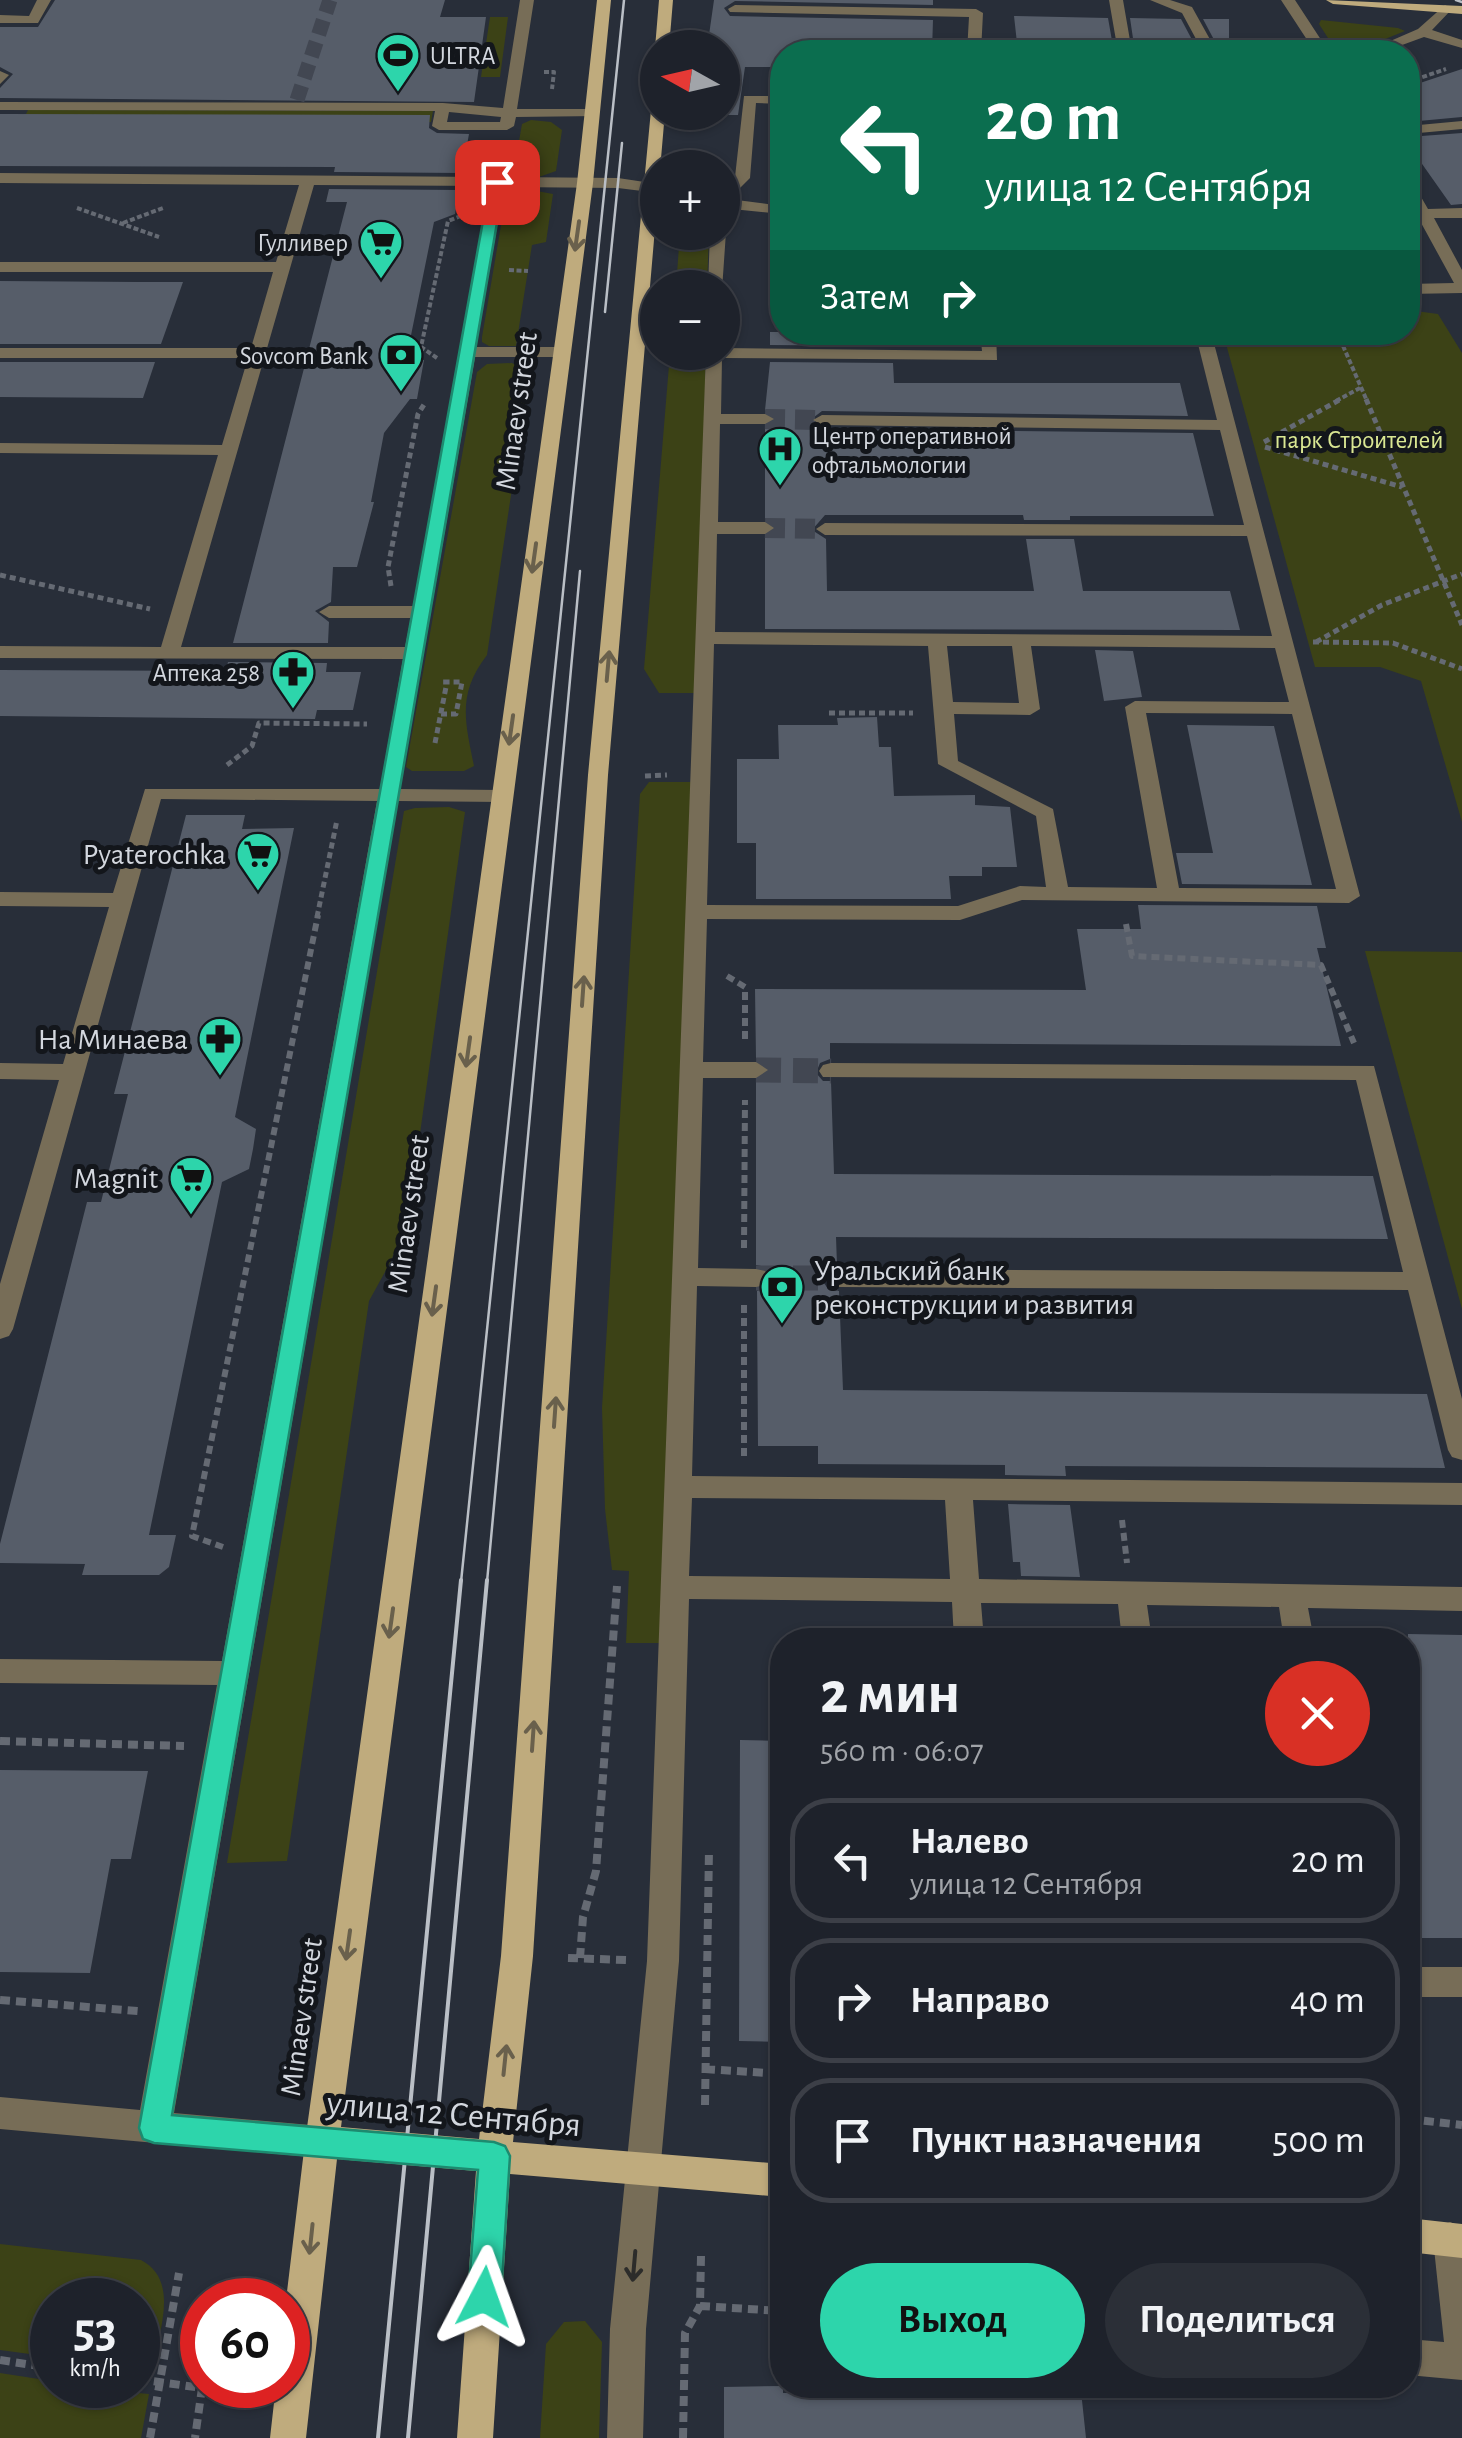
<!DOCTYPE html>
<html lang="ru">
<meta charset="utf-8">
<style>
:root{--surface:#1e222b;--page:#2b2f37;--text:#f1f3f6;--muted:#a1a4a9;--line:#3c3f47;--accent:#2dd5ab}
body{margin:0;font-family:"Alegreya Sans",sans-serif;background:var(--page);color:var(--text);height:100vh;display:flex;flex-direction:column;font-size:38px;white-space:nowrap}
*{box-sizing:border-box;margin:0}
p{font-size:32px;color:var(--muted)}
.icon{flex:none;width:55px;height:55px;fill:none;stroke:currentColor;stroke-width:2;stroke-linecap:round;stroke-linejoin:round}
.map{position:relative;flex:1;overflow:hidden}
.sheet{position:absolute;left:770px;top:1628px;width:650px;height:770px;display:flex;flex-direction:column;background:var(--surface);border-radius:40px;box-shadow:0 2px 8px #0004,0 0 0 2px var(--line)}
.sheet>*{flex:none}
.hud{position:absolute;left:770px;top:40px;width:650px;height:305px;border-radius:40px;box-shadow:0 2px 8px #0004,0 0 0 2px var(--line);background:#0b6e4f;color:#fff;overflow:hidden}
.needle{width:65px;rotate:278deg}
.controls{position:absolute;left:640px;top:30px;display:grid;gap:20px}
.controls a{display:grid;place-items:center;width:100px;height:100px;border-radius:50%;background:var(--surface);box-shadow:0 2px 8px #0004,0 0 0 2px var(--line);font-size:50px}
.speed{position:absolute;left:30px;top:2278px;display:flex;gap:20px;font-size:50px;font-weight:700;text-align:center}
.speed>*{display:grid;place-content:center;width:130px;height:130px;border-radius:50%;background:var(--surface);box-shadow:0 2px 8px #0004,0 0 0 2px var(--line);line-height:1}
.speed small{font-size:25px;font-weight:400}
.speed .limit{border:15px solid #d22;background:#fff;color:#111}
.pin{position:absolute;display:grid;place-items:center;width:85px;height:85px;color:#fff;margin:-42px;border-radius:20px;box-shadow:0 5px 15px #0006}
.me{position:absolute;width:110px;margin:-55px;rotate:4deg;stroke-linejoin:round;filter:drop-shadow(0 0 8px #0008)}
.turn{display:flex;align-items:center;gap:35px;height:210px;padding:0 50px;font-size:45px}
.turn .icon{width:130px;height:130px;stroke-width:2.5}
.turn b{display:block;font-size:70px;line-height:85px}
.then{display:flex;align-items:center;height:95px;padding:0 50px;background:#0003;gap:20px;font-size:38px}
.round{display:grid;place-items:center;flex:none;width:105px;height:105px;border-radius:52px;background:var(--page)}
.overview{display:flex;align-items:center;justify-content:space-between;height:170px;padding:0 50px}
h1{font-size:60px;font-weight:700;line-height:75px}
.cta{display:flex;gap:20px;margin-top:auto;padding:20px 50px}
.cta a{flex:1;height:115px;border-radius:60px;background:var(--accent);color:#111;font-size:40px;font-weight:700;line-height:115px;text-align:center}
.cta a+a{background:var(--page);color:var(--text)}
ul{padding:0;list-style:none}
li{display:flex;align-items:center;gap:30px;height:125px;margin:0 20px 15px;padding:0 30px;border:5px solid var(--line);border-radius:40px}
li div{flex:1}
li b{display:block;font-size:38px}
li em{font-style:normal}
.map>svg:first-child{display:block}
.green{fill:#3c4216}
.building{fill:#565d69}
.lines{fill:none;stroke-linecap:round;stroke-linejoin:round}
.minor-tunnel-far2{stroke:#424752;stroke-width:15;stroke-dasharray:15 8;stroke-linecap:butt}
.minor-tunnel-far1{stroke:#424752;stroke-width:20;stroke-dasharray:20 10;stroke-linecap:butt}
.minor-tunnel{stroke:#424752;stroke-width:25;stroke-dasharray:25 12;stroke-linecap:butt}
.path-far3{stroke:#656a73;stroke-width:4;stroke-dasharray:5 2.5;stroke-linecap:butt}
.path-far2{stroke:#656a73;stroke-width:5;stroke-dasharray:6 4;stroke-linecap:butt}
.path-far1{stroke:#656a73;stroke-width:6;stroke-dasharray:8 5;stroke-linecap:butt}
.path{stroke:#656a73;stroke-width:8;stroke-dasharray:10 6;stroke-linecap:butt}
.minor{fill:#776d57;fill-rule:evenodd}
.major{fill:#bfab7d;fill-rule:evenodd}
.tram-far1{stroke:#babfc6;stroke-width:2.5}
.tram{stroke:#babfc6;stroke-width:4}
.oneway{stroke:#69604c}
.oneway2{stroke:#2c2c2a}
.route{fill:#2dd5ab;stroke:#1d8a6f;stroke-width:2.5}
.labels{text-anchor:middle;stroke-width:10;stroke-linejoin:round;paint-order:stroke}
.far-poi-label{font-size:25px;fill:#d3d7de;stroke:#13161b;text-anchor:end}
.far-park-label{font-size:25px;fill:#dae793;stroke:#13161b}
.street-label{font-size:30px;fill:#d3d7de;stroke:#13161b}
.poi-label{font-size:30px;fill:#d3d7de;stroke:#13161b;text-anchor:end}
.near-street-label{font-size:35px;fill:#d3d7de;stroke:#13161b}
</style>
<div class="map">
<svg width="1462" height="2438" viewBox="0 0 1462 2438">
<rect width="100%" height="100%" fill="#282e39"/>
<path class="green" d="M490,17H508L500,77H481Z
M1321,20L1398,28L1405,31L1353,52H1337L1319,24Z
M28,110L433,111L431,122H22Z
M531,120L551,122L562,130L556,171L536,178L513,175L522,124Z
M526,189L553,194L546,242L532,245L516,346H489L482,342V337L506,196Z
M680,233H709L707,287H676Z
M1408,310L1438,314L1462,353V822L1421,681L1380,667H1315L1223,333L1408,332Z
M1049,333H1144L1148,345L1053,347Z
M670,353H706L697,693H659L644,669Z
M512,363L523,369L528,382L487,655C457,694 465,721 474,766L464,771H412L406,767L477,372L487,364Z
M649,782H691L660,1643H626L629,1571L612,1570L605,1509L602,1408L640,794Z
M415,808L449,807L465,812L409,1212L391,1261L369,1301L287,1861L227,1863L404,811Z
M1365,951L1462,952V1309Z
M0,2244L141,2260C181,2281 158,2334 152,2370L138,2368V2300H52V2357L0,2350Z
M585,2321L602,2342L599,2438H540L546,2344L564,2322Z
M0,2373L52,2381V2385L149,2394L141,2438H0Z"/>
<path class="building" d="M55,0H445L440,17H486L474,102L0,98V88L13,74L0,67V27H38Z
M714,0H933V5L735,1L724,8L730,16L933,20L932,51L793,48L794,52H782L776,67H745L738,115H705L722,112V48H712V42H708Z
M1014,16L1108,18L1114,52H1018Z
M1130,18L1181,19L1198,51L1135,52Z
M1203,19H1229V51H1220Z
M1462,69V117L1408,122V87Z
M0,114L430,115L429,128L437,133L469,134L462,173L334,172L335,167L0,166Z
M1462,133V204L1451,205L1408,144V137Z
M329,189L459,190L455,214L434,222L406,360H424L417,399H410L384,433L371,502H374L357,567H333L331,602L315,611L329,622L328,643H233L347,202H326Z
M0,281L138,282H183L161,344H0Z
M770,332H890L891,346L770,345Z
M0,362H155L143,398L0,397Z
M770,362L893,363L894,383H1180L1188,416L822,411L809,421L822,429L1193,433L1214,516H1070V520H1024L1023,515H825L812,530L826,539L827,591H1034L1026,539H1074L1083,591H1230L1240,630L765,629V538L778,529L765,518V428L778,420L765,410Z
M1095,650L1133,651L1142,697L1104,701Z
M228,662L327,663L326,672H361L353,710H317L315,719L0,716V670L226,671Z
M877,717L879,747H891L894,796L975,795V805L1010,807L1017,867H982V876H949L951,899H756V843H737V759H779L778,725H838L837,718Z
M1187,725L1274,726L1312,885L1182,884L1176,853H1213Z
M186,815H245L242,829L294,828L235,1117L256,1129L253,1149L249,1169L222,1182L149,1535H176L169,1567L159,1575H82L85,1564L0,1563V1544L87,1202H101L128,1094H114Z
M1138,905L1317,906L1326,948H1317L1341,1046L830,1043V1059L820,1063L816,1073L823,1081H831L834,1174L1373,1176L1388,1239L836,1237L837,1265L826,1269L822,1280L828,1289L839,1291L843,1390L1427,1394L1445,1468L1065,1466L1066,1476L1005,1475V1465L818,1464V1446H758L757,1291L768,1287L772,1276L766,1267L756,1265V1082L772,1069L756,1058L755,989L1086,990L1077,929H1141Z
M1008,1504L1070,1505L1080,1577L1021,1576L1020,1562H1013Z
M1408,1634L1462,1635V1938H1408Z
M740,1740L782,1741V2042L739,2041Z
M0,1770L148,1771L131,1859H111L90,1973L0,1972Z
M783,2386V2393L1081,2391L1086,2438H724V2387Z"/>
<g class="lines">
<path class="minor-tunnel-far2" d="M297,100L330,0"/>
<path class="minor-tunnel-far1" d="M765,419L822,420
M765,528L825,529"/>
<path class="minor-tunnel" d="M756,1070L831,1071
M756,1278H838"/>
<path class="path-far3" d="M544,72H554L552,89
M1408,82L1446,69
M687,116H721
M77,208L159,237
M123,223L163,208
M509,270L528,271
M1337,332L1367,401
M437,358L421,347L448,221L461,216
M1336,401L1360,388"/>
<path class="path-far2" d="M1366,399L1462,625
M1264,442L1341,399
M1265,447L1402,487
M0,575L150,609
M391,586L388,567L418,414L425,403
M1313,642L1393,643L1462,669
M1316,642L1382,605L1462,574
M829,713H913
M441,714H456L462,682H447
M435,743L447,682H442
M227,765L252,746L259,723L367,724
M645,776L667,775
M317,917L337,820"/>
<path class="path-far1" d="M1126,924L1132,956L1321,965L1354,1043
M727,976L745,987V1043
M744,1248L745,1100
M744,1305V1458
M1122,1520L1127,1563
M223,1547L192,1536L318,915"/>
<path class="path" d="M0,1741L184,1746
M568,1958L626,1960
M580,1958L583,1917L596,1871L617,1586
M0,2000L138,2011
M705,2069L782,2074
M705,2105L709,1849
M1408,2119L1462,2125
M700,2306L782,2311
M0,2360L52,2368
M138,2379L202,2388L195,2438
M150,2438L179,2273
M683,2438L685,2333L700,2306L701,2256"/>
<path class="minor" d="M37,0H51L38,23H0V15L29,16Z
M520,0H534L517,109H593L598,110V116L516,117L514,126L507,130H439L432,126L435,111L0,110V102L443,103L503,108ZM449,112L501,117L500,122H447Z
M1109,0H1123L1132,52H1118Z
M1150,0H1170L1192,7L1217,52H1203L1182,13Z
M1281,0H1295L1329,52H1315Z
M735,5L976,9L983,13L981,52H967L969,17L730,12L728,9Z
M1445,5L1452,9L1432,30L1462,40V48L1424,37L1383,52H1365L1418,29Z
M0,71L9,75L0,84Z
M744,96H782V104L756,103L750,178L729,199L782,206V214L722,208V189L735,177Z
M1462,121V129L1408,134V126Z
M0,173L618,178L658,184V193L618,188L504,187L476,347H562L570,352L562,357H475L400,789L502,790L512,796L502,802L398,801L174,2113L322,2126L334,2131L339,2142L334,2153L322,2158L0,2129V2097L140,2110L217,1685L0,1683V1659L222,1661L377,801L161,799L13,1329L9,1336L0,1339V1284L59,1080L0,1079V1063L63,1064L109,907L0,906V892L113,893L145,789H380L403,659L0,658V646L161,647L218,455L0,453V443L222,445L248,358H0V348H251L273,272H0V262H276L299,185L0,183ZM314,185L489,186L413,606H329L319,612L329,618H411L405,647H181Z
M1408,181L1413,183L1428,209L1462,208V218H1434L1462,270V293L1408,294V284L1454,283L1408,199Z
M722,228L726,232L722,290L708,288L710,232H722Z
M980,332H996L997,360L722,358L721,414H765L774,419L765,424H720L718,522H765L774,528L765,534H717L715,632L1272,636L1247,536L825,535L816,529L825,523L1244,525L1220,430L822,425L813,420L822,415L1217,420L1195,332H1211L1360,896L1349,903L1022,900L960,920L707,919L703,1062H756L768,1070L756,1078H703L698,1268L756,1269L765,1271L769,1278L765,1285L756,1287L697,1286L692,1476L1462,1483V1505L973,1500L979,1579L1462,1587V1611L1308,1608L1314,1640H1284L1279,1607L1147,1605L1152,1640H1122L1118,1604L981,1603L984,1640H954L952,1602L689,1599L679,1961L646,2329L643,2438H607L610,2329L647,1961L706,352H722V348L982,351ZM714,644L928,646L938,764L1036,816L1046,887L1020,886L958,906L707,905ZM947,646H1012L1019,703L953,702ZM1031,646L1275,648L1289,702L1135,701L1125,707L1157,888L1068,887L1053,809L958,761L954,714L1030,715L1040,709ZM1146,713L1292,714L1336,889L1179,888ZM692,1498L945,1500L950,1579L689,1576Z
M831,1063L1374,1066L1462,1399V1460L1452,1457L1448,1450L1408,1290L838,1287L829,1285L825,1278L829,1271L838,1269L1403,1272L1356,1080L823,1077L819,1071L823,1065Z
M1408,1967H1462V1997H1408Z
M1450,2222L1462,2227V2380L1408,2375V2339L1444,2342L1433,2239L1438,2227Z"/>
<path class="major" d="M597,0H611L593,183L341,2127L479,2139L501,1956L588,775L651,110L658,106V112H665L608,775L533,1956L513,2142L782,2164V2197L510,2174L493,2438H457L476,2171L337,2159L306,2438H270L276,2385H288L286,2300L305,2142L577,183Z
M659,0H673L669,48H658V51L655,48Z
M1326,0L1462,6V14L1333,4Z
M1408,2218L1462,2224V2258L1408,2252Z"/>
<path class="tram-far1" d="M1456,0L1462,2
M605,312L622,143
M461,1582L624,0
M487,1582L580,571"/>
<path class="tram" d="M378,2438L461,1580
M408,2438L487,1580"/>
</g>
<defs><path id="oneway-shaft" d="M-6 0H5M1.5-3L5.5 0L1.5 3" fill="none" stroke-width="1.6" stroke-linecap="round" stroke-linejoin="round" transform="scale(2.5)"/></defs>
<g class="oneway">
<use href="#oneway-shaft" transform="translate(577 236) rotate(98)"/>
<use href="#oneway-shaft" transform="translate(534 558) rotate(98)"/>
<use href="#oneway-shaft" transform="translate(608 666) rotate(-85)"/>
<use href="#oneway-shaft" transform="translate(511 730) rotate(98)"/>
<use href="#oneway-shaft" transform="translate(583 991) rotate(-86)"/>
<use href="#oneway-shaft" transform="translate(468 1052) rotate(98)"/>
<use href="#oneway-shaft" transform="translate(434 1301) rotate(98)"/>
<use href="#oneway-shaft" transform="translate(555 1412) rotate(-86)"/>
<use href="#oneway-shaft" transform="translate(391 1623) rotate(98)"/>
<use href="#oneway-shaft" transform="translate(533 1736) rotate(-86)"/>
<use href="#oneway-shaft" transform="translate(348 1945) rotate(98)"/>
<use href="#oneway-shaft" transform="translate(505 2060) rotate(-84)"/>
<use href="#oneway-shaft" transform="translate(311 2239) rotate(96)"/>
</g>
<use class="oneway2" href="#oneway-shaft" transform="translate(634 2266) rotate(95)"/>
<path class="route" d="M497,178L504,182L172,2115L494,2142L505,2146L510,2156L501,2297L496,2309L484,2313L473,2309L468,2297L478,2170L154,2143L143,2139L139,2128L490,182Z"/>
<defs>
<symbol id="stadium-pin" viewBox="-11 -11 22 30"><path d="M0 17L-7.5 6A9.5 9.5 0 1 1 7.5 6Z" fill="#2dd5ab" stroke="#13161b"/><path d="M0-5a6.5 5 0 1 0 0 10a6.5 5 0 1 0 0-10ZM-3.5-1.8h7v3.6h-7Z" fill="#111"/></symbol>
<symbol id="supermarket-pin" viewBox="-11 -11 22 30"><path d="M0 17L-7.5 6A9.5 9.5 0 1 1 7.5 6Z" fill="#2dd5ab" stroke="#13161b"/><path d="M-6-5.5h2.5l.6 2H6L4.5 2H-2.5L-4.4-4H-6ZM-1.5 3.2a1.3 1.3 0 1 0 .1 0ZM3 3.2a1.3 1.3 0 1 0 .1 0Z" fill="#111"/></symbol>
<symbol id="bank-pin" viewBox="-11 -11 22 30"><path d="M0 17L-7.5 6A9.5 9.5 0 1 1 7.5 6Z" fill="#2dd5ab" stroke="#13161b"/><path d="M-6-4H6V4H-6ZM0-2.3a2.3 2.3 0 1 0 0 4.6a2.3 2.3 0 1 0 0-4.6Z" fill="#111"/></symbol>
<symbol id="hospital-pin" viewBox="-11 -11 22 30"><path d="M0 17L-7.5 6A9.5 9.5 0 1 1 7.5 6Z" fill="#2dd5ab" stroke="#13161b"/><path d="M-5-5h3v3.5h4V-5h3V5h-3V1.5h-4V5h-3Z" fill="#111"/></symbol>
<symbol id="pharmacy-pin" viewBox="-11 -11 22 30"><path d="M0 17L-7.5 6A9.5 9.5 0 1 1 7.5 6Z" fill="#2dd5ab" stroke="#13161b"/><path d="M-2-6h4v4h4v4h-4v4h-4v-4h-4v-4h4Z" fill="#111"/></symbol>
</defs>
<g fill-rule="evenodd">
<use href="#stadium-pin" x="373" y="30" width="50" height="68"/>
<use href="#supermarket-pin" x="356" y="217" width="50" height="68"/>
<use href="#bank-pin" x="376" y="330" width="50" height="68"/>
<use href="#hospital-pin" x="755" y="424" width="50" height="68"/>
<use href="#pharmacy-pin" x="268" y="647" width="50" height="68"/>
<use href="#supermarket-pin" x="233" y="829" width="50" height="68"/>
<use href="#pharmacy-pin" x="195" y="1014" width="50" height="68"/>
<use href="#supermarket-pin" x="166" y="1153" width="50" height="68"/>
<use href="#bank-pin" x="757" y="1262" width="50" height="68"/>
</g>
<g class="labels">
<g class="far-poi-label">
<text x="430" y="64" text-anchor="start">ULTRA</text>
<text x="348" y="251">Гулливер</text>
<text x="368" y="364">Sovcom Bank</text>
<text x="812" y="444" text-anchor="start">Центр оперативной<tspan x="812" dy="29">офтальмологии</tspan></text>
<text x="260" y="681">Аптека 258</text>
</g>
<g class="far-park-label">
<text x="1359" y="448">парк Строителей</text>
</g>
<g class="street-label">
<text transform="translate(516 411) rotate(-82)" y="10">Minaev street</text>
<text transform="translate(408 1214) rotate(-82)" y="10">Minaev street</text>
<text transform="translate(301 2017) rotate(-82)" y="10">Minaev street</text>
</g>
<g class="poi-label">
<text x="226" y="864">Pyaterochka</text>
<text x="188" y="1049">На Минаева</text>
<text x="158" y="1188">Magnit</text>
<text x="814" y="1280" text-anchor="start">Уральский банк<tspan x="814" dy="34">реконструкции и развития</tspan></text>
</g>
<g class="near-street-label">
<text transform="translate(454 2113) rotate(5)" y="12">улица 12 Сентября</text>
</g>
</g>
</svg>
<div class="controls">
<a><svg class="needle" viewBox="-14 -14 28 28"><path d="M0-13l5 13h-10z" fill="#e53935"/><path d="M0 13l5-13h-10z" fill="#a1a4a9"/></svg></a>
<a>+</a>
<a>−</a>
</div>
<div class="speed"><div>53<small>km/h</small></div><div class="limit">60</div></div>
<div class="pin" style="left:497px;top:182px;background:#d93025"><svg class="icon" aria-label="arrive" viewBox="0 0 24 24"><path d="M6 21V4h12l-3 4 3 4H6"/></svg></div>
<svg class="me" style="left:484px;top:2297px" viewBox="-20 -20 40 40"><path d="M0-17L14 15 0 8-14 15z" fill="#2dd5ab" stroke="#fff" stroke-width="4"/></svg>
<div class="hud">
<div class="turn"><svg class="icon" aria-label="left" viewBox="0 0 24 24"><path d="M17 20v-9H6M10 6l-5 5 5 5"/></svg><div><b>20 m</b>улица 12 Сентября</div></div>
<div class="then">Затем<svg class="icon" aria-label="right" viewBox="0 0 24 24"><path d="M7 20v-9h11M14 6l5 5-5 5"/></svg></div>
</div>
<section class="sheet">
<div class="overview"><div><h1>2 мин</h1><p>560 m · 06:07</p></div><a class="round" style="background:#d93025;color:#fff"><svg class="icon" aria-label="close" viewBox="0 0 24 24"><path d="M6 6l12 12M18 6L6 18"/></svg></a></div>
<ul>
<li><svg class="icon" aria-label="left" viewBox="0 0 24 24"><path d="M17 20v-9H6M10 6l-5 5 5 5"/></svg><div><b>Налево</b><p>улица 12 Сентября</p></div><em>20 m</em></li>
<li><svg class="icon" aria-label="right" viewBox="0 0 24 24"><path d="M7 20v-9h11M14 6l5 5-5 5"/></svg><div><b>Направо</b></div><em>40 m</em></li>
<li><svg class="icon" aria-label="arrive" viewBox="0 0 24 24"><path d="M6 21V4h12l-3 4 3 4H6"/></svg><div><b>Пункт назначения</b></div><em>500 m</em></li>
</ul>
<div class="cta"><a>Выход</a><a>Поделиться</a></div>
</section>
</div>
